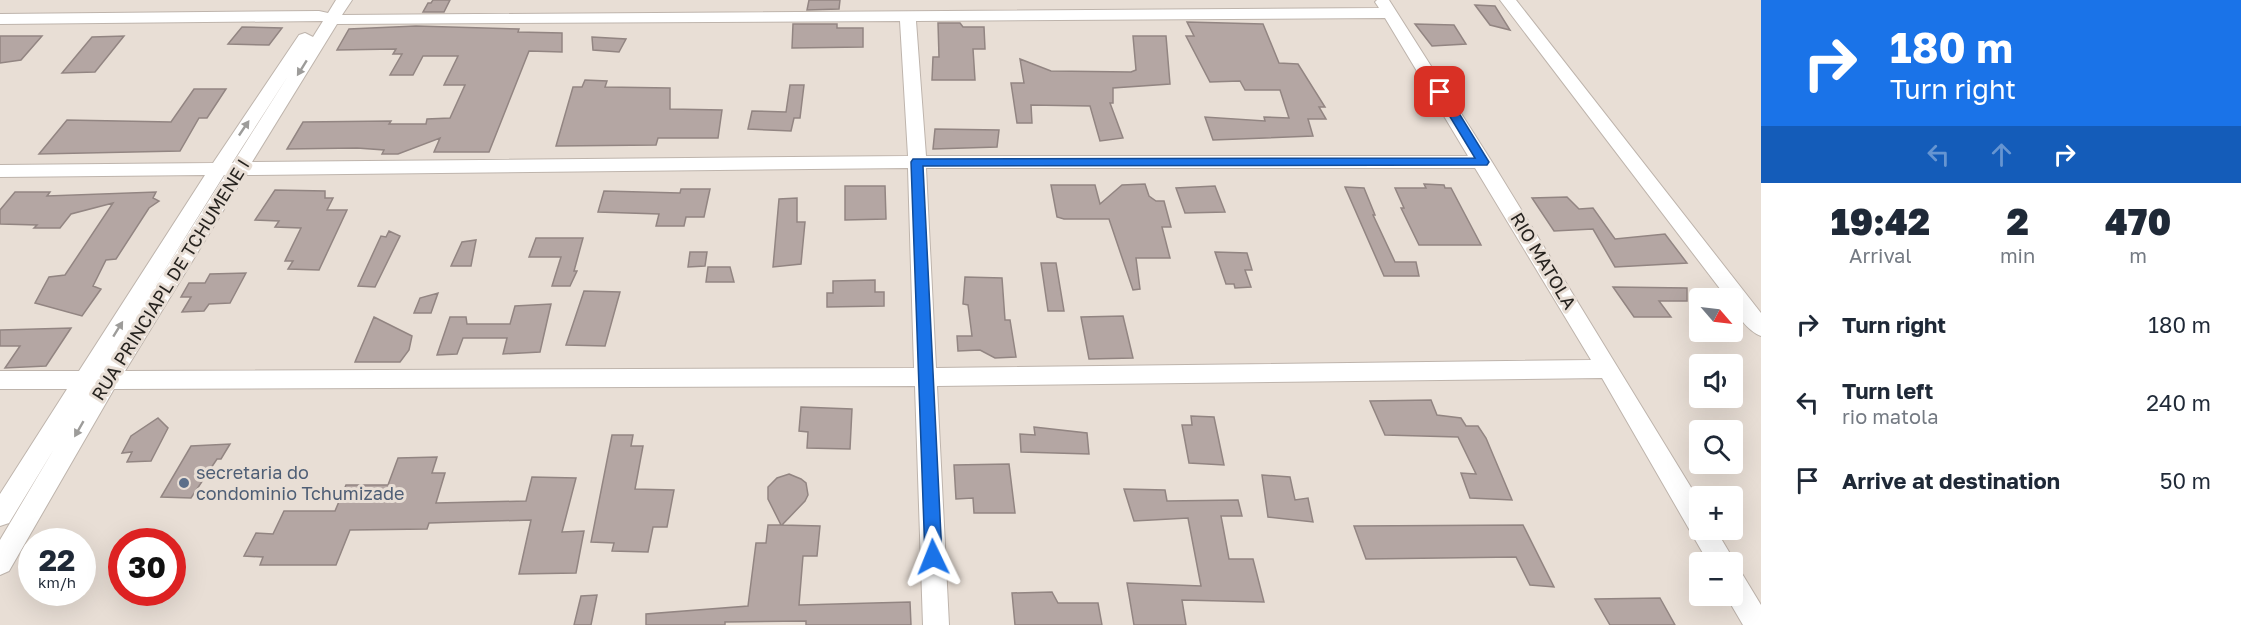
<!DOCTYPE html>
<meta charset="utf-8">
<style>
:root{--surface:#fff;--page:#f2f2f3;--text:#1f2937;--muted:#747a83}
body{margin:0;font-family:"Golos Text",sans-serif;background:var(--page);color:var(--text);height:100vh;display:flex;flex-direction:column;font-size:22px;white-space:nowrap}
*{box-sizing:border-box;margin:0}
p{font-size:20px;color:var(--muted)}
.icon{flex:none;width:33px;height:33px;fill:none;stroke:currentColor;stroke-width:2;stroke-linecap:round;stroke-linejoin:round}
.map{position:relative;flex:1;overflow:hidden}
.side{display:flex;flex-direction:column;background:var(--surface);width:480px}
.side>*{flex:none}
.banner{background:#1a73e8;color:#fff;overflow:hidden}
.needle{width:39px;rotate:118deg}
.tools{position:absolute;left:1689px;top:288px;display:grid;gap:12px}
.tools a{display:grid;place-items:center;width:54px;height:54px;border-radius:6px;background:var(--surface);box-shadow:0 6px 24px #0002;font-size:30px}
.speed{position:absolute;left:18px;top:528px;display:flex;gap:12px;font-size:30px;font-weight:700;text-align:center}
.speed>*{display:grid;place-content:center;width:78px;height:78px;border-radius:50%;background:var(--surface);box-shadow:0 6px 24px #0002;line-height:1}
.speed small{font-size:15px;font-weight:400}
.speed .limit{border:9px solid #d22;background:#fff;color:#111}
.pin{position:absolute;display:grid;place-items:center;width:51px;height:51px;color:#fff;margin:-26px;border-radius:12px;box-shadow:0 3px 9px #0006}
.me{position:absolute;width:66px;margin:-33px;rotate:358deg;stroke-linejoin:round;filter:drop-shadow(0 0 4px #0008)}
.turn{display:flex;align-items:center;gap:21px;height:126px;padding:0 30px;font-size:27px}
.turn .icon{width:78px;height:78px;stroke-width:2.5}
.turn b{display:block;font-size:42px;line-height:51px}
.lanes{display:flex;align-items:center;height:57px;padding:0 30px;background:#0003;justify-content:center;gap:30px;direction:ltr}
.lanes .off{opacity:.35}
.eta{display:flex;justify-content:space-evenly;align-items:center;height:102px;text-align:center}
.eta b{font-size:36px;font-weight:800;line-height:42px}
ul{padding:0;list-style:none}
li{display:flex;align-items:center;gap:18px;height:78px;padding:0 30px}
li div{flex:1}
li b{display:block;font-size:22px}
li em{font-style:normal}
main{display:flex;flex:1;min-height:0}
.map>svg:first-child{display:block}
.building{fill:#b4a6a3;stroke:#928582;stroke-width:1.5}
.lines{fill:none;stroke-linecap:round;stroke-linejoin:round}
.street-casing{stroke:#beb4ac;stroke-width:2}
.street{fill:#fff;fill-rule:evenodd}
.oneway{fill:#9d9c9a}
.route{fill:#1a73e8;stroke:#114b97;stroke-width:1.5}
.service-dot{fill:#5c6f8a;stroke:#e8ded5;stroke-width:2}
.labels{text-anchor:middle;stroke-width:6;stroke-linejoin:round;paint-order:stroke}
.street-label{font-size:18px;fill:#26231f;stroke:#e8ded5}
.service-label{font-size:18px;fill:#4e5e75;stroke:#e8ded5;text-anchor:start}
</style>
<main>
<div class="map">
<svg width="1761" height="625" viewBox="0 0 1761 625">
<rect width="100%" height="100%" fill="#e8ded5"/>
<path class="building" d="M433,0H450L444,12H423L428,3H431Z
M809,0H840L839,9L807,10Z
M1475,5L1495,6L1510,30L1490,25Z
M1187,22L1263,24L1279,63L1298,64L1325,107H1319L1326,119H1308L1313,136L1213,140L1205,117L1265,121L1264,117L1289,118L1280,90H1245L1240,81L1210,82L1186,36H1194Z
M938,23H960L963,27H984L985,49H973L975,80H932L933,57H939Z
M793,24H837V28H863V47L792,48Z
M1415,24L1454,25L1466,44L1432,46Z
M416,26L519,29L518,32L562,33V52L529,51L489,152H434L440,138L398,154H382L384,150L357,148L287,149L303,122L391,121L389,124H426L427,119L450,118L465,85H444L458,56H423L413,75H390L402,54H393L396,49L337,50L349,29Z
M242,27L282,28L269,45L228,44Z
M0,36H42L21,60L0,63Z
M124,36L95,72L62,73L92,37Z
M1133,36H1166L1170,84L1113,88V103H1110L1123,138L1100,141L1090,106L1031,105L1032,123H1017L1011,83H1024L1020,59L1051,71L1131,72L1136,70Z
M592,37L626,39L619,52L593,50Z
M585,80L607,81L605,87L670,88V109L722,110L718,138H658L656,145L556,146L573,87H582Z
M790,85H804L800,118H794L791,131L748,129L752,111L786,112Z
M194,89H226L207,118H199L180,151L39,154L67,120L171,122Z
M935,129L999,130L997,147L933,149Z
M1145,184L1149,196L1156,201H1164L1171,227H1162L1170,258H1136L1140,289L1133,290L1109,219H1064L1057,217L1051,185H1095L1100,204L1122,185Z
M1424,184L1444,185L1445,188H1451L1481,245H1419L1401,208H1404L1395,188H1426Z
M845,186H885L886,219L845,220Z
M1215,186L1225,212L1185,213L1176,188Z
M1345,187L1364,188L1375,215H1373L1395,262H1416L1419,276H1384Z
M681,189H710L704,217H686L684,226H656L659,214L598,212L604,191L680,193Z
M275,190L325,191V198H333L327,210H347L319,270L288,269L293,261H285L301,228L275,227L279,221L255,220Z
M15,192H50L47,196L156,192L153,198L159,201L149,208L116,259L106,260L93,286L101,289L82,316L35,303L49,277L65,275L113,203L71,214L60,228H34L37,225L0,224V210Z
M1567,197L1579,209L1593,208L1615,239L1665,234L1687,263L1615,267L1593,229L1554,231L1532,198Z
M797,198V222H805L801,264L773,267L779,199Z
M389,231L400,236L375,287L358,286L381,236L386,237Z
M536,238H583L574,271H577L570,286H552L561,257H529Z
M476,240L471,266H451L462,242Z
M690,252H707L705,266L688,267Z
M1215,252L1247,253L1252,270H1245L1251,287L1235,288L1234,284H1226Z
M1041,263H1056L1064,311H1048Z
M708,267H730L734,282H706Z
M246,273L230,303L209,304L204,311L182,312L191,297H181L189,283H205L210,274Z
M965,277L1002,278L1005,320H1010L1016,357L995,358L980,350L958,351L957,336H972L968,305L963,304Z
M875,280V292H884V306L827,307V293H833V281Z
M1613,287L1687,288V301H1659L1671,317H1634Z
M584,291L620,292L605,346L566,345Z
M438,293L431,313H414L420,298Z
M551,304L540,352L503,354L507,338H463L457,354L437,355L450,317H466L467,324H510L515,306Z
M1123,316L1133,358L1089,359L1081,317Z
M374,317L412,336L409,350L400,362H355Z
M71,328L46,366L5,368L20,346H0V330Z
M1431,400L1437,415L1461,418L1466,426H1478L1486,438L1512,500L1470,498L1461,473L1476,474L1458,437L1385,435L1370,401Z
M801,407L852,409L850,449L807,448L808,432L799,431Z
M1191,416L1214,417L1224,465L1189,463L1182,425H1192Z
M158,418L168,428L151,461L127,462L132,452L122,453L131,436Z
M1034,427L1087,433L1089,454L1021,452L1020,434L1035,435Z
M612,435H633L631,446H643L635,489L674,490L667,527H653L648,552L612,551L614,543L591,542Z
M230,444L221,459H217L191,498L161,497L191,446Z
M437,457L432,473H445L436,503L526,501L532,477L576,478L562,532L584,531L576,573L519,574L531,520L429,523L427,529L350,530L336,565H260L263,557L244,556L256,533L273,534L284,511H335L346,485H388L398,458Z
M1009,464L1015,513H974L973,498L956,499L954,465Z
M789,474L801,479L806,483L808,495L805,501L782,525L820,526L817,556H803L799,605L910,602L911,625H806V621L725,622V625H646V614L748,606L756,543H766L768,525H781L768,499V487L777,478Z
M1262,475L1290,477L1295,500L1308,498L1313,522L1268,517Z
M1124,489L1165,490L1167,501L1238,500L1242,516H1221L1229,559H1253L1264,602L1182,600L1186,625H1134L1127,583L1201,586L1188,518L1134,521Z
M1523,525L1554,587L1530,585L1516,557L1366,559L1354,526Z
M1052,592L1058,603H1098L1102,625H1015L1012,593Z
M597,595L591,625H574L581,596Z
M1660,598L1675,625H1610L1595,599Z"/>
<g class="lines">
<defs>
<path id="street" d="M336,0H352L342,15L1379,8L1375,2L1377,0H1389L1492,162L1700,502V530H1716L1735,562L1732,567V562H1708L1602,378L937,386L949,625H923L915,386L114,389L9,571L0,575V540L54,449L9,523L0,526V494L67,389H0V371H79L205,175L0,177V165L213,163L299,35L305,33L313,37L323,21L0,24V14L319,11L328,13ZM1385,18L1468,156H926L916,21ZM900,21L908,156L252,162L337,24ZM288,76L233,163H232ZM908,168L914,368L125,371L245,175ZM926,168H1475L1591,360L936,368ZM224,175H225L151,292Z
M1500,0H1516L1761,313V336C1749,332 1732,312 1732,298H1727Z
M1732,569L1741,572L1761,605V625H1743L1726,596H1732Z"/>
</defs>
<use href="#street" class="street-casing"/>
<use href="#street" class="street"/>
</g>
<defs><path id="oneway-solid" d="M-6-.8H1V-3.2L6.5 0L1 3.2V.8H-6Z" transform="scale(1.5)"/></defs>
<g class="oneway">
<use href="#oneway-solid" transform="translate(302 68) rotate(122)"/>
<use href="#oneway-solid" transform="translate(244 128) rotate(-56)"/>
<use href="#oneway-solid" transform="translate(118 329) rotate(-58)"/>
<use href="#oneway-solid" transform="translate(79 429) rotate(120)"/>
</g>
<path class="route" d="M1440,89L1446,92L1489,162L1487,165L923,166L942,557L939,563L933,565L927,563L925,557L911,162L913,159L1475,158L1435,92Z"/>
<circle class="service-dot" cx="184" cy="483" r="6"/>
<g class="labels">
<g class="street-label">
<text transform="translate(1543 261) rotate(59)" y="6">RIO MATOLA</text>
<text transform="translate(171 280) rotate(-58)" y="6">RUA PRINCIAPL DE TCHUMENE I</text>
</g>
<g class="service-label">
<text x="196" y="479">secretaria do<tspan x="196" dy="21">condominio Tchumizade</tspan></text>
</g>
</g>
</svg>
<div class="tools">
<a><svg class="needle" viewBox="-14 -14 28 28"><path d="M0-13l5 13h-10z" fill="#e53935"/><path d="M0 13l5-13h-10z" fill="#747a83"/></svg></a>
<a><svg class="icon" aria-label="sound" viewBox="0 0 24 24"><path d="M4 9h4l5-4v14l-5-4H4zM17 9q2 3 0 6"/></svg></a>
<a><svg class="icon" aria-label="search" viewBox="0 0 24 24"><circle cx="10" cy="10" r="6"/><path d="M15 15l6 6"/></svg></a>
<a>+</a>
<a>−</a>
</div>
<div class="speed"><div>22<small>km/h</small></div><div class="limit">30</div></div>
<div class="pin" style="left:1440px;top:92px;background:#d93025"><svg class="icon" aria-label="arrive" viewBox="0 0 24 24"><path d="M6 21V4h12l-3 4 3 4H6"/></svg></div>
<svg class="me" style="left:933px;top:557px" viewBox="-20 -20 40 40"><path d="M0-17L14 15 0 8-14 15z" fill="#1a73e8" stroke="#fff" stroke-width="4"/></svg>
</div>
<section class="side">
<div class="banner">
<div class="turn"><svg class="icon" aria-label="right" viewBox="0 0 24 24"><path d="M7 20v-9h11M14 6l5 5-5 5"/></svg><div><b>180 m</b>Turn right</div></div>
<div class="lanes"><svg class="icon off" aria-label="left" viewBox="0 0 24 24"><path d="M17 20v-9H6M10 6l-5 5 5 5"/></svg><svg class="icon off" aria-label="ahead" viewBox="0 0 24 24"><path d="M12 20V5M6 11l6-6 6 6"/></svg><svg class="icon" aria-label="right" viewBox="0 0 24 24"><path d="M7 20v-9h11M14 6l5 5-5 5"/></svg></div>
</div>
<div class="eta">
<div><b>19:42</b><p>Arrival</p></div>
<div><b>2</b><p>min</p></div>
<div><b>470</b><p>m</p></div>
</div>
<ul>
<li><svg class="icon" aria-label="right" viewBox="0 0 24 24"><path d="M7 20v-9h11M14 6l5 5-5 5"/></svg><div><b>Turn right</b></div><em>180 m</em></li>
<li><svg class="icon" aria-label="left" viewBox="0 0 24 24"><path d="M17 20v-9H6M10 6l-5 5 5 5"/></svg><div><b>Turn left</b><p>rio matola</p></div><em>240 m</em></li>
<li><svg class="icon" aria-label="arrive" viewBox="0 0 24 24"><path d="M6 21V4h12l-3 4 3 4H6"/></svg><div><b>Arrive at destination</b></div><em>50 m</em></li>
</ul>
</section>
</main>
